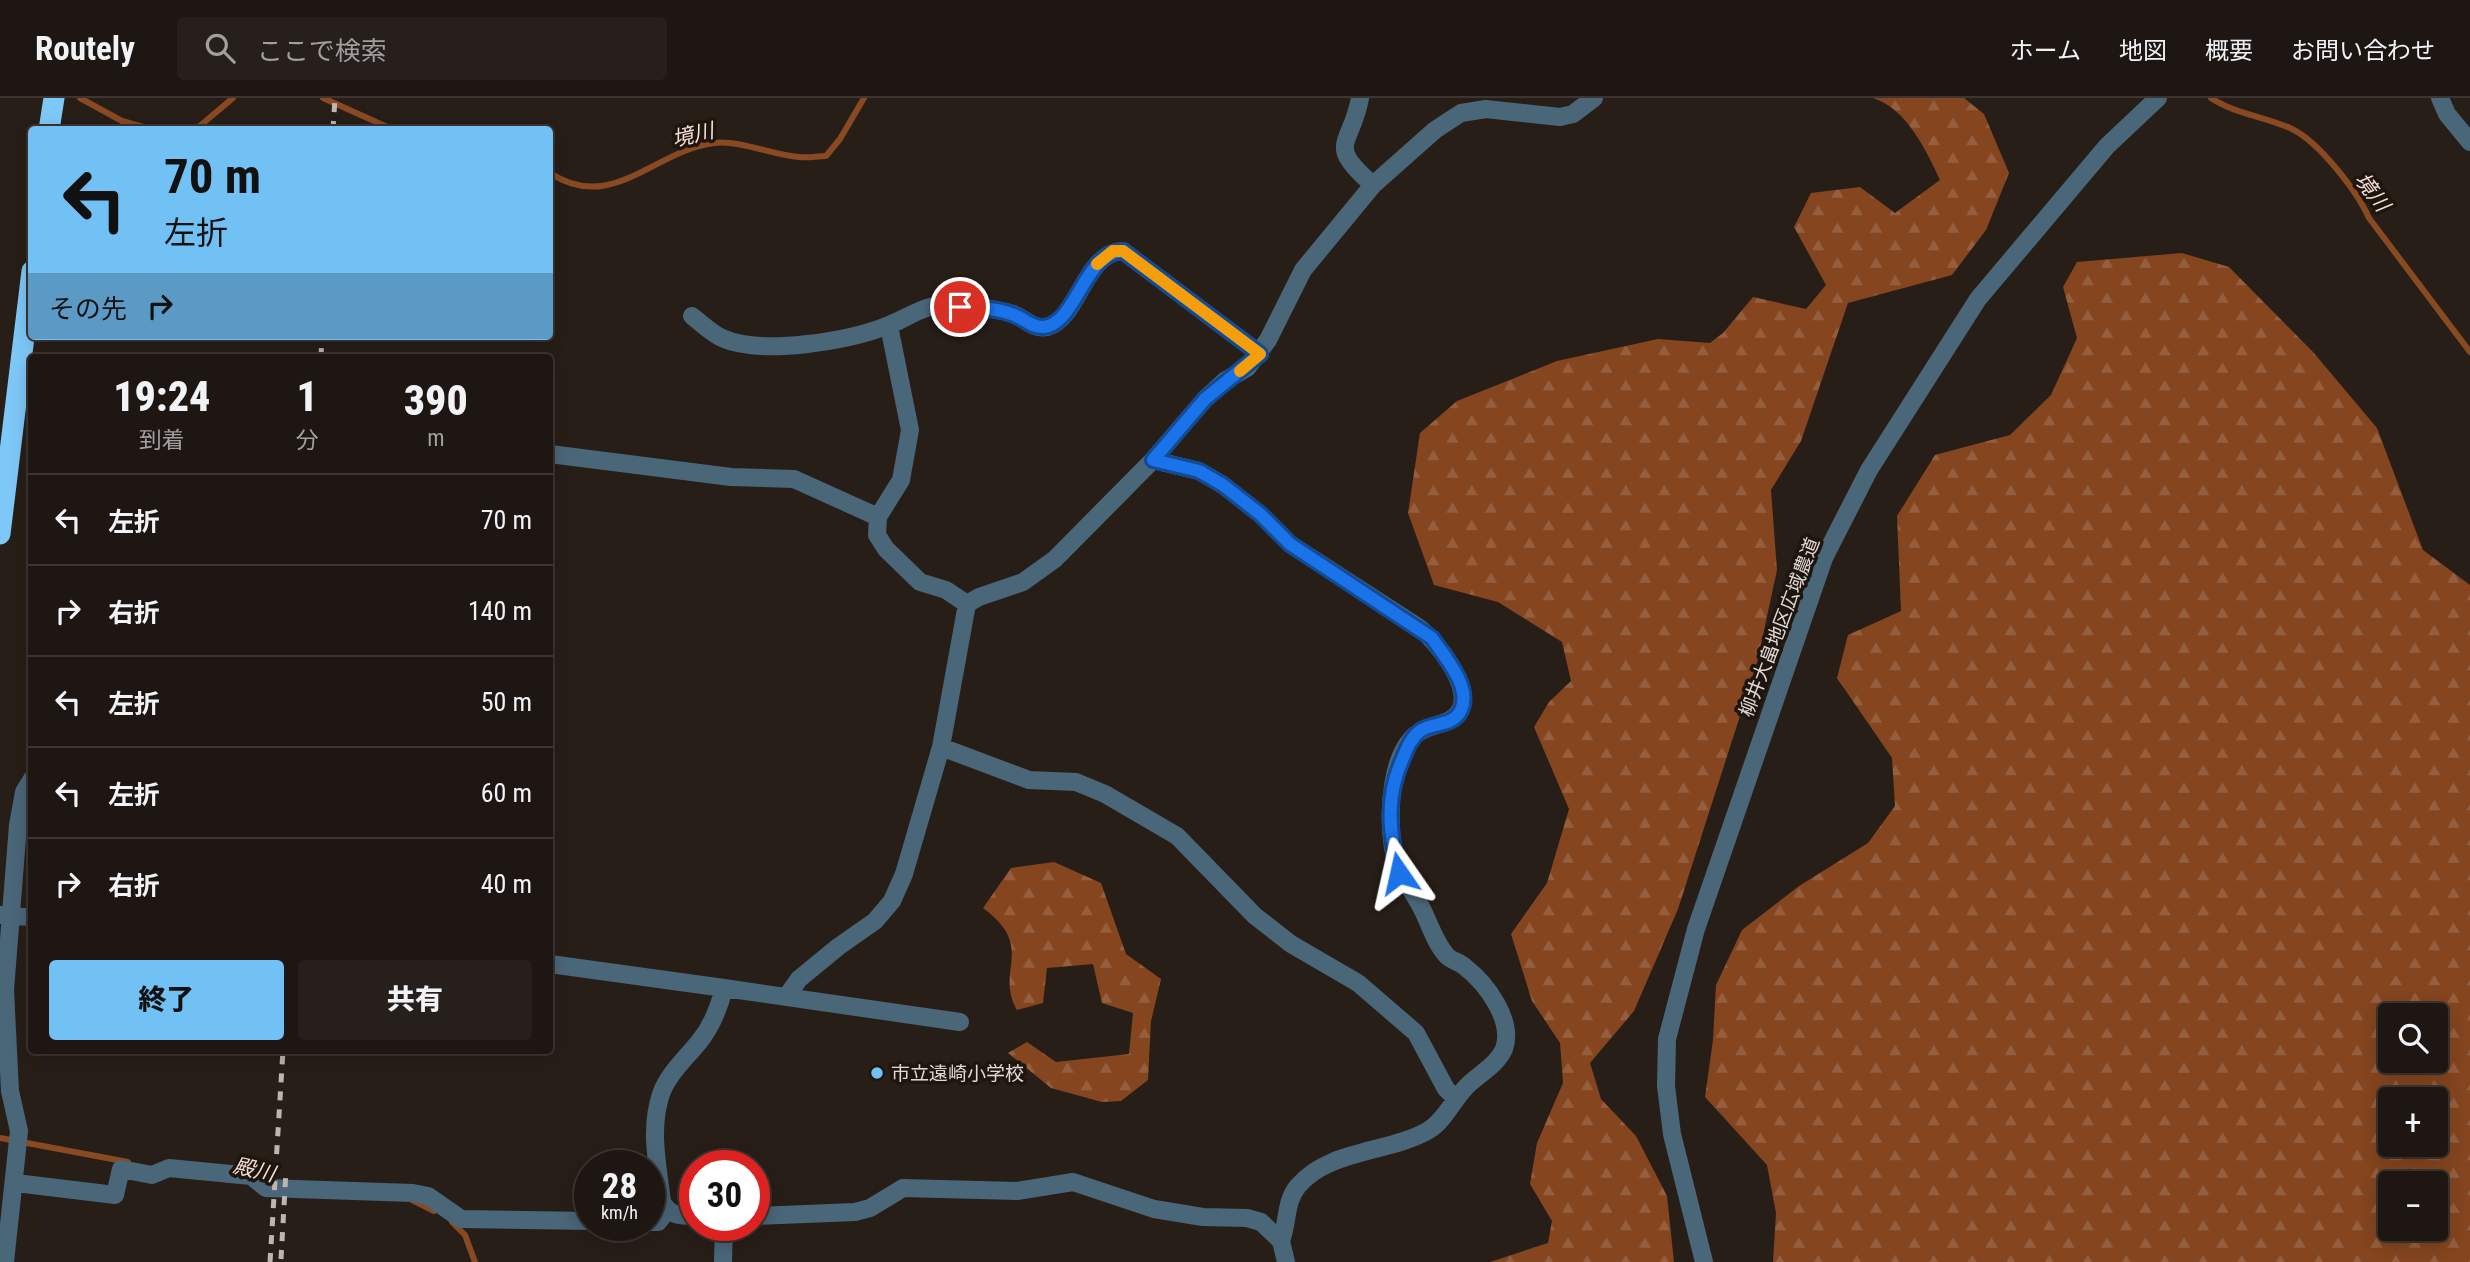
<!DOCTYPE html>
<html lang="ja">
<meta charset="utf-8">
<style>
:root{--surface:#1e1612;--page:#261f1b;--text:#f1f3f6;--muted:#a19f9f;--line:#3c3532;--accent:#71c1f5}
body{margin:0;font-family:"Roboto Condensed","Noto Sans JP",sans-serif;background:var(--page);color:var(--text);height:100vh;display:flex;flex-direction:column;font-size:26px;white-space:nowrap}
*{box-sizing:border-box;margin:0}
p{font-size:23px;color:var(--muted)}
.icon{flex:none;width:38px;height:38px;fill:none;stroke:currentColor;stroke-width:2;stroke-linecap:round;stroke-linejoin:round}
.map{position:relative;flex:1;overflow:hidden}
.side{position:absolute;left:28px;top:256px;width:525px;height:700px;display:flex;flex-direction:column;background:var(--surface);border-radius:7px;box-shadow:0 4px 18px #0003,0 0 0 2px var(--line)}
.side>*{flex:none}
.hud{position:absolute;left:28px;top:28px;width:525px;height:214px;border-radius:7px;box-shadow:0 4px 18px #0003,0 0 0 2px var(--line);background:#71c1f5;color:#111;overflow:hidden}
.controls{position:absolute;left:2378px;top:905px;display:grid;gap:14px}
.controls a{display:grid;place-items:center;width:70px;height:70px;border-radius:7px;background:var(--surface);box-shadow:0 4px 18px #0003,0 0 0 2px var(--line);font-size:35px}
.speed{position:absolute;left:574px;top:1052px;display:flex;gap:14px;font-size:35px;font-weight:700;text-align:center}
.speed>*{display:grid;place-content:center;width:91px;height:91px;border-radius:50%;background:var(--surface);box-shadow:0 4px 18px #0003,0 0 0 2px var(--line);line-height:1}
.speed small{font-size:18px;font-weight:400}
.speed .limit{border:10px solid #d22;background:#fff;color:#111}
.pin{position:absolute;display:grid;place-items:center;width:60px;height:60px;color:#fff;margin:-30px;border:4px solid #fff;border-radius:50%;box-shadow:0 2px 7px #0007}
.me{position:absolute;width:77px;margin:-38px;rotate:349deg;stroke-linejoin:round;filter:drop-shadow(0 0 5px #0008)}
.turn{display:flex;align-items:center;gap:24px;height:147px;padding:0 21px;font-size:32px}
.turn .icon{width:91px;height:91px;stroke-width:2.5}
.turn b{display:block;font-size:49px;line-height:60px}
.then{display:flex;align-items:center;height:66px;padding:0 21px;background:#0003;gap:14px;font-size:26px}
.eta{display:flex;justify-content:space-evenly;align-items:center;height:119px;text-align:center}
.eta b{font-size:42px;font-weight:800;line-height:49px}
.action{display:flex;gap:14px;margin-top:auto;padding:14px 21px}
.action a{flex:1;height:80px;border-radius:7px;background:var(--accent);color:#111;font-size:28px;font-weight:800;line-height:80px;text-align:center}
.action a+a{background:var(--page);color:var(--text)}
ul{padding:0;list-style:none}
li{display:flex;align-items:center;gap:21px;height:91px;padding:0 21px;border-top:2px solid var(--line)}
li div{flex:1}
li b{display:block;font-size:26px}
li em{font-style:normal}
header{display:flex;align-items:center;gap:42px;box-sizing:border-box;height:98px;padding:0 35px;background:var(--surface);border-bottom:2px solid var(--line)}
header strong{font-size:33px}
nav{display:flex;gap:38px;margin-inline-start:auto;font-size:24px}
.search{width:490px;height:63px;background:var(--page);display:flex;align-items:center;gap:18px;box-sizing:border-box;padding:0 24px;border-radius:7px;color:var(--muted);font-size:26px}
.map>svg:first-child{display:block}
.forest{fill:url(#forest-firs);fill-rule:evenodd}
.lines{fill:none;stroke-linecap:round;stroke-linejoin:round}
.stream{stroke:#894923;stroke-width:6}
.minor{stroke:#4a6679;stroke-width:18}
.highway{stroke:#7ec8f8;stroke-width:21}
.rail{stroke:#beb5b1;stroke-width:5;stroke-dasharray:9 9;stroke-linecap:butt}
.route-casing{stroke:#114b97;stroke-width:18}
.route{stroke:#1a73e8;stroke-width:12}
.slow{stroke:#f59e0b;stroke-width:12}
.poi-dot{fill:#71c1f5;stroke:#1f150f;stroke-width:2.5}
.labels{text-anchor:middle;stroke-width:7;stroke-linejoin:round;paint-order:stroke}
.street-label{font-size:19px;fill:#e0d8d4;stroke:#1f150f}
.poi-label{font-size:19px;fill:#e0d8d4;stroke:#1f150f;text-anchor:start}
.water-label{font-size:21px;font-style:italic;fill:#f3dfd4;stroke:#1f150f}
</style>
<header>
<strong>Routely</strong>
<div class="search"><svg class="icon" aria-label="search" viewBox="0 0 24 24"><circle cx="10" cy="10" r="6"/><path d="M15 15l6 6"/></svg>ここで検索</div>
<nav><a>ホーム</a><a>地図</a><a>概要</a><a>お問い合わせ</a></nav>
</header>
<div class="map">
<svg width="2470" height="1164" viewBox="0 0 2470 1164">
<defs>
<pattern id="forest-firs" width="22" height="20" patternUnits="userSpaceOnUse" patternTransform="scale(1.75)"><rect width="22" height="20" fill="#84451f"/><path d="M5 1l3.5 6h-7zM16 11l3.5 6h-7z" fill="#955f3f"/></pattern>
</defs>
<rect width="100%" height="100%" fill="#281e18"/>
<path class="forest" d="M1873,0H1964L1984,16L2009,75L1986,132L1952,177L1848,205L1801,343L1771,392L1777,472L1757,565L1678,811L1634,913L1590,965L1601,1001L1636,1038L1667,1098L1674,1164H1490L1548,1145L1552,1123L1530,1086L1537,1045L1563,985L1560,945L1532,903L1511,836L1547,785L1569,711L1534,629L1549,604L1571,583L1562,544L1498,504L1434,487L1408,415L1420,335L1457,303L1557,263L1658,241L1710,245L1723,235L1753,199L1806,211L1826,187L1794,129L1811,95L1860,89L1895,115L1940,82C1926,52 1907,11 1873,0Z
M2182,155L2229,169L2313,254L2377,330L2423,452L2470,487V1164H1773L1776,1115L1767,1067L1705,999L1713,942L1716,887L1742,832L1799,788L1868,745L1895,708L1892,660L1837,580L1848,537L1901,513L1897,418L1935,357L2010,337L2051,297L2077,240L2063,189L2077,164ZM2390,917H2436V962H2390ZM2390,1001H2436V1046H2390ZM2390,1085H2436V1130H2390Z
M1054,764L1101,785L1126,856L1161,881L1151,923L1148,982L1121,1003L1102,1004L1051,990L1008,955L1027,944L1056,964L1129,956L1133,915L1102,905L1093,866L1047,870L1043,905L1017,912C994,872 1037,850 983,810L1011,770Z"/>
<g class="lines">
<path class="stream" d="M80,0L122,23L154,32
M323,0L394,32
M2211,0C2237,17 2265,18 2292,31C2319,44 2357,93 2369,120L2470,254
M195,32L233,0
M550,75C612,116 655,52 714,45C742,42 771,57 799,59C808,60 817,58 826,58L840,41L864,0
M0,1040L128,1064
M412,1102L434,1113
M452,1124L465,1137L475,1164"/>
<path class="minor" d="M1360,0C1351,49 1325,45 1373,87
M2440,0L2447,16L2470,44
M692,218C701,225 711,235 722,240C762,258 849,243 889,227C907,220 924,207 944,207C965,208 992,209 1013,216C1025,220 1033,232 1047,229C1079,221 1084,154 1123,153L1260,256
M889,228L910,332L901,382L878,419L877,437L886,451L920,484L946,492L967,506
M550,356L731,379L794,381L878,419
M1153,362L1199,373L1223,387L1260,416L1290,446L1418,529C1436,542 1475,591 1459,614C1450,627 1436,625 1423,632C1389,649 1388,718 1393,750C1397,773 1409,787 1420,807C1429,823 1434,844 1447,858C1452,863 1460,864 1465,869C1487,886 1514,923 1504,951C1497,967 1479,976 1467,988C1453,1002 1445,1022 1429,1032C1390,1055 1329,1051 1298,1088C1285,1103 1288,1125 1281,1143
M941,649L1029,682L1076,684L1105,696L1177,738L1255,818L1291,846L1358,885L1416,935L1446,991L1456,1001
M0,817L32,819
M550,866L724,890
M787,898L799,881L838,849L875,823L892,803L904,776L941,649L967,506L979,499L1023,484L1055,461L1153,362L1205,301L1226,282L1247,270L1268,242L1303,172L1373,87L1435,32L1461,15L1486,11L1560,19L1573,16L1594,0
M16,1085L115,1097L121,1071L152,1077L169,1070L251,1078L266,1090L413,1095L428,1098L461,1121L590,1123
M695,1118C680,1118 670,1118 662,1104C658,1068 649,1032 661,996C668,976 686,960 699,944C712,928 719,910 724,890L960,924
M754,1118L855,1114L870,1110L903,1090L1017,1093L1073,1084L1154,1111L1203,1119L1247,1120L1261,1124L1281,1143L1286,1164
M649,1124H658L667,1113
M5,1164L19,1033L10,993L5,892L18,727L24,694L32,681
M723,1164L724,1127
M1704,1164L1672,1036L1666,988L1667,941L1696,831L1824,460L1869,372L1978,201L2107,48L2158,0"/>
<path class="highway" d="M49,32L54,0
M0,436L32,173"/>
<path class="rail" d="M333,32L335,0
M321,259L322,238
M281,1161L286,1073
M270,1164L283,952"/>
</g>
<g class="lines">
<defs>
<path id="route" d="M960,209C977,210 998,210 1014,217C1025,221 1032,230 1044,229C1077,225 1084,154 1123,153L1260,256L1205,301L1153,362L1199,373L1223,387L1260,416L1290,446L1432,540C1444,558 1472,589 1461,612C1453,629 1433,624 1420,633C1411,640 1407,650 1403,660C1385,699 1389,734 1399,775"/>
</defs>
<use href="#route" class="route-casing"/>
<use href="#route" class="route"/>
<path class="slow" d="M1097,166L1113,153H1123L1260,256L1240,273"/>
</g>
<circle class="poi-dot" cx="877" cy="975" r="7"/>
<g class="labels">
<g class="street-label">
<text transform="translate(1779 529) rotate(-69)" y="7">柳井大畠地区広域農道</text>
</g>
<g class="poi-label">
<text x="891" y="982">市立遠崎小学校</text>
</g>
<g class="water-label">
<text transform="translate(693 37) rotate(-13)" y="7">境川</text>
<text transform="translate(2372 94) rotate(53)" y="7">境川</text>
<text transform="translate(254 1072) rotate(13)" y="7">殿川</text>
</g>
</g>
</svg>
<div class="controls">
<a><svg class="icon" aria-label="search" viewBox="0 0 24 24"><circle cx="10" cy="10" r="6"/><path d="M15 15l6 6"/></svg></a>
<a>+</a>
<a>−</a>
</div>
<div class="speed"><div>28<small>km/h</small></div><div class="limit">30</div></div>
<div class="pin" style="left:960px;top:209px;background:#d93025"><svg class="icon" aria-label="arrive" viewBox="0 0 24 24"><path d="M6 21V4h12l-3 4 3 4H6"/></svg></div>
<svg class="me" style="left:1399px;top:775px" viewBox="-20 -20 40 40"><path d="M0-17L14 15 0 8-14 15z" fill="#1a73e8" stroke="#fff" stroke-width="4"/></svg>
<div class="hud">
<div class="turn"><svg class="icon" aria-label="left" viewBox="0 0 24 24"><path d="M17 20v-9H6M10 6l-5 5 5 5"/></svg><div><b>70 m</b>左折</div></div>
<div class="then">その先<svg class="icon" aria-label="right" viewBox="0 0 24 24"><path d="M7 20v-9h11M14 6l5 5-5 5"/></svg></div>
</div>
<section class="side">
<div class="eta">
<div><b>19:24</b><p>到着</p></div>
<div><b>1</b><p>分</p></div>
<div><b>390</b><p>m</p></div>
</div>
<ul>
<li><svg class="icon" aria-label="left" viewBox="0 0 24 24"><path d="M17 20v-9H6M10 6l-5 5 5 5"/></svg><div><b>左折</b></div><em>70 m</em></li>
<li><svg class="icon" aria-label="right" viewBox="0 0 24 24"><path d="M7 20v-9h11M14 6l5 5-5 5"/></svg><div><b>右折</b></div><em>140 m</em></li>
<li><svg class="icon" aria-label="left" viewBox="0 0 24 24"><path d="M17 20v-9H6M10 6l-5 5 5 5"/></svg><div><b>左折</b></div><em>50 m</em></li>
<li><svg class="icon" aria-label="left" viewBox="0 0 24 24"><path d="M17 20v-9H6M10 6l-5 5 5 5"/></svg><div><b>左折</b></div><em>60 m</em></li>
<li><svg class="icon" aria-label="right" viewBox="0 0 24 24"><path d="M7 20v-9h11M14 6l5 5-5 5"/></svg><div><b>右折</b></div><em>40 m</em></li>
</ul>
<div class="action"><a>終了</a><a>共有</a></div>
</section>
</div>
